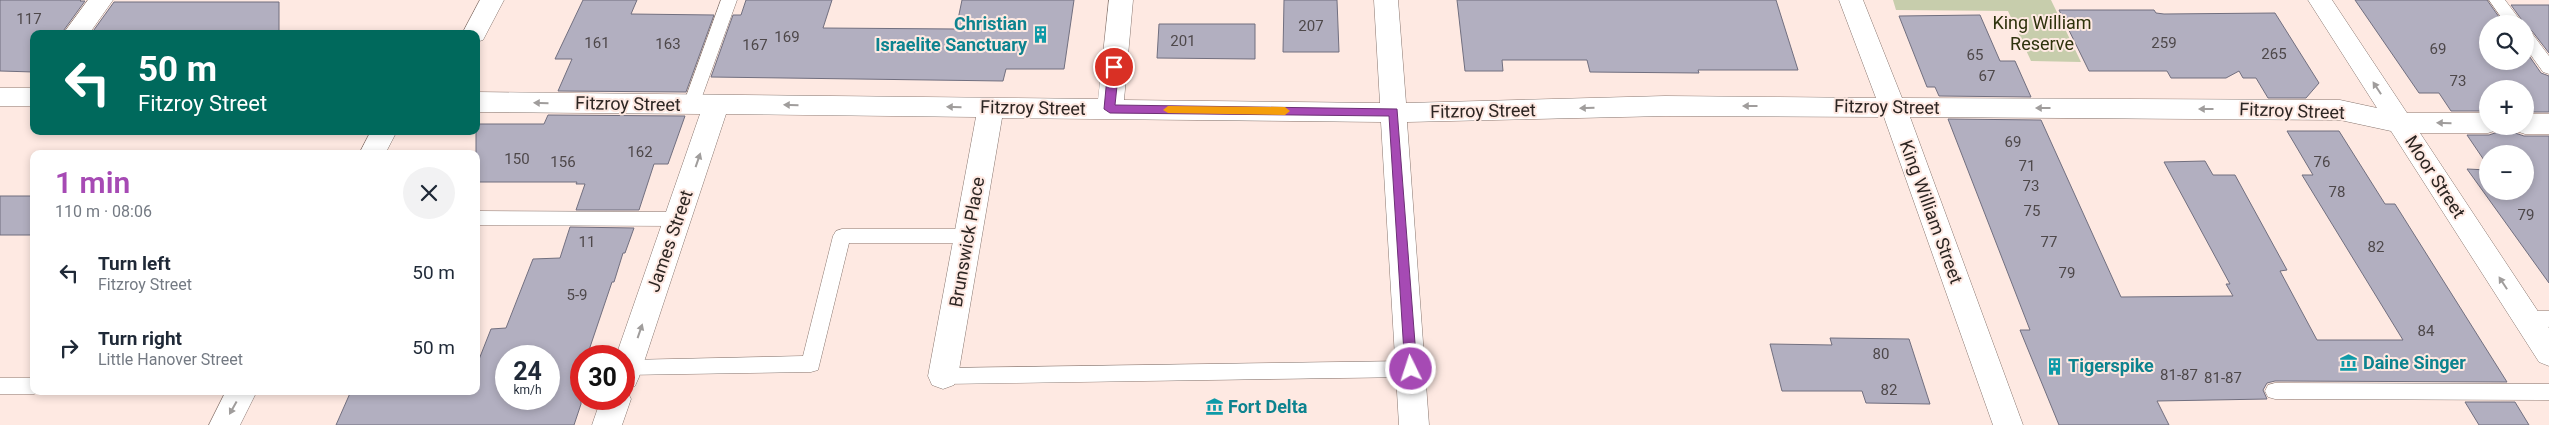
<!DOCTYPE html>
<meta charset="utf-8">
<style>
:root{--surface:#fff;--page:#f2f2f3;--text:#1f2937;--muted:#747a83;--accent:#a64ab4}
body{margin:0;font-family:Roboto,sans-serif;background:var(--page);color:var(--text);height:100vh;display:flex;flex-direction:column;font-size:19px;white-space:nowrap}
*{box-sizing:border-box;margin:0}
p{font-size:16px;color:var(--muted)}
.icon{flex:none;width:28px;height:28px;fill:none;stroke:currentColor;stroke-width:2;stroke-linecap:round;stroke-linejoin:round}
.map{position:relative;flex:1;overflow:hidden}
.details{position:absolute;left:30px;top:150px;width:450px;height:245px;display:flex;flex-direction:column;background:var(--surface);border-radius:10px;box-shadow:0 2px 8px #0003}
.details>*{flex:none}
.top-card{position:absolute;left:30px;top:30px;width:450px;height:105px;border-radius:10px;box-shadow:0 2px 8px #0003;background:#00695c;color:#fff;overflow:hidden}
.buttons{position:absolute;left:2479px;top:15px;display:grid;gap:10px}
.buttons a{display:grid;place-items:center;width:55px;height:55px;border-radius:50%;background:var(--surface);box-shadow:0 2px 8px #0003;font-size:25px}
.speed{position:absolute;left:495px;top:345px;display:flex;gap:10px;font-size:25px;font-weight:700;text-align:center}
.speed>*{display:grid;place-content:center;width:65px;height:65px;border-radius:50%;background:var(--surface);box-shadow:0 2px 8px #0003;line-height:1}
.speed small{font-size:12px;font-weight:400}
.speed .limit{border:8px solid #d22;background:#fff;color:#111}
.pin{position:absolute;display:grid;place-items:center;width:42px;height:42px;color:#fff;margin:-21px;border:2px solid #fff;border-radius:50%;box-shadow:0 1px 5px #0007}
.me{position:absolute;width:55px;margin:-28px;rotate:356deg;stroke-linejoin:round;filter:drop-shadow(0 0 4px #0008)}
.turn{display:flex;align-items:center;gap:18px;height:105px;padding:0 25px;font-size:22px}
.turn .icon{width:65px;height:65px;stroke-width:2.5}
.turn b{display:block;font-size:35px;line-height:42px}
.round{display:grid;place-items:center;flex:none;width:52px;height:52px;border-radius:26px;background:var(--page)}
.summary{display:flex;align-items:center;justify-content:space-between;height:85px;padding:0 25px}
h1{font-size:30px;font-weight:600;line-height:38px;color:var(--accent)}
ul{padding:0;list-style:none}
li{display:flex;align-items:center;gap:15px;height:75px;padding:0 25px}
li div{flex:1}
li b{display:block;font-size:19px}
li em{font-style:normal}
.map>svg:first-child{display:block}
.green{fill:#c7cdac}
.building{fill:#b2afc0;stroke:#716f7f;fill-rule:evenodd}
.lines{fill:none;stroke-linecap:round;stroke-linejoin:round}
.service-casing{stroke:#88766f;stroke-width:1}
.minor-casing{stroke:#88766f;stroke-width:1}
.service{fill:#fff;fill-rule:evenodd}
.minor{fill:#fff;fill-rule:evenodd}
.oneway{fill:#a09d9c}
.route{fill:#a64ab4;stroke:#6c3075}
.slow{fill:#f59e0b}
.labels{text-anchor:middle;stroke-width:4;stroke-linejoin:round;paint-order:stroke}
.number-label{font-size:15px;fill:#4e484a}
.park-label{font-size:18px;fill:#2e320c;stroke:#fee9e2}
.culture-label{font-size:18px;font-weight:bold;fill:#0d838f;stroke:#fee9e2;text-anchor:start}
.street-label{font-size:18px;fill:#2c2522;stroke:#fee9e2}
</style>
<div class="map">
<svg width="2549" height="425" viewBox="0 0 2549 425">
<rect width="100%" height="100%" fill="#fee9e2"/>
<path class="green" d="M1893,0H2051L2081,62L2031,61L2008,11L1896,10Z"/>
<path class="building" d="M0,0H81L80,1H85L61,34H34V72L0,71Z
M583,0H637L631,14L714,15L686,92L558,91L572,59H555Z
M746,0H832L823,28L956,29L962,0H1074L1064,69H1006L1003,81L711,77L733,15H741Z
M1284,0H1337L1339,52H1283Z
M1457,0H1776L1798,70H1698L1699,73L1590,72L1587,60H1502L1503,71H1465Z
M2355,0H2487L2504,24H2488V61H2525V50L2541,73L2549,76V112H2525V89H2488V111H2451L2439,93H2419Z
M114,2H279V34H91Z
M2511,5H2549V53L2532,31L2525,28L2524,23Z
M2059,10H2154L2156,13L2164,14L2275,13L2319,83L2306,98H2268L2256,78H2243L2239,71L2226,78H2171L2167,71H2089Z
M1980,15L2000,61H2015L2031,97L1939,96L1935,87H1927L1899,16Z
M1159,24H1255V59L1157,58Z
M548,115L685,116L668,164H654L639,210H576L585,184H576L577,182H476V124H544Z
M1948,119L2041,120L2121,297L2233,296L2226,284H2230L2164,162L2205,161L2213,175H2235L2287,270L2280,271L2317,340H2403L2302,175H2313L2287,131H2339L2385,204H2395L2507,382L2275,381L2267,383L2263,390L2267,399L2157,401L2169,425H2059L2020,330H2030Z
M2501,126H2511L2515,133L2524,136H2549V283L2467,169L2488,170V191H2525V154H2488V166L2467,135H2489L2498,132Z
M0,196H34V235H0Z
M570,227L634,228L625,253H623L614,282H612L587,356H581V404L574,425H336L351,391H476V367L491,329L506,328L533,259L560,258ZM506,356H549V399H506Z
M1830,338L1909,339L1930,404L1866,403L1862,391H1782L1770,344L1832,345Z
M2465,402H2515L2529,425H2479Z"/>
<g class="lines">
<defs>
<path id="service" d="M721,0H737L699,105L697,109L691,111L685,109L683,105Z
M2489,0H2505L2523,24H2506Z
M2525,30L2531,32L2549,56V74L2543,72L2525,47Z
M479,211L678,212L684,214L687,219L684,224L678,226L479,225L476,224V212Z
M842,229H968L974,231L977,236L974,241L968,243H849L818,370L811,372L624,375V361L627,360L803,356L833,236L836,231Z
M2527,311H2549V327L2520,324L2518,319L2520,314Z
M1411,361L1418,363L1421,369L1418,375L1411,377L943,384L936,382L933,376L936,370L943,368Z
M0,378H34V391H41L34,394H0Z
M2275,383L2549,384V400L2275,399L2268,397L2265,391L2268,385Z"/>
<path id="minor" d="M88,0H113L89,34H63Z
M480,0H504L483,40L476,42V34H462Z
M1109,0H1133L1124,100L1380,103L1374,0H1398L1406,103L1665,96L1876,98L1839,0H1863L1902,98L2340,100L2377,108L2308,0H2332L2407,113H2488V126H2499L2497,130L2488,133H2420L2549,328V366L2539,362L2391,131L2340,120L1910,117L2023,425H1993L1884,117L1665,116L1407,122L1429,425H1399L1381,122L1002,118L958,376L954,385L943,389L932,385L928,376L976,117L726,114L639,377L635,386L626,389L631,399L622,425H592L601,399H624V356H616L700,114L476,112V92L1098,99Z
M0,88H34V106H0Z
M2525,114H2549V134H2525L2516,131L2513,126H2525Z
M371,131H397L385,154H359Z
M226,391H257L240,425H209Z"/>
</defs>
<use href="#service" class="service-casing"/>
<use href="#minor" class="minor-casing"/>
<use href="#service" class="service"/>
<use href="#minor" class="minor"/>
</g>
<defs><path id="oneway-solid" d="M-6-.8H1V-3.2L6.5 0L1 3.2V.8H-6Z" transform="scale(1.25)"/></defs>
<g class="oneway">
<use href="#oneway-solid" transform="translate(2377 88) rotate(-123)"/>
<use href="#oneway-solid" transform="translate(541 103) rotate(-179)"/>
<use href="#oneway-solid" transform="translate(791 105) rotate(-179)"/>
<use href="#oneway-solid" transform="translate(1750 106) rotate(-180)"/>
<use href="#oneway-solid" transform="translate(954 107) rotate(-179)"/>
<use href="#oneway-solid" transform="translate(1587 108) rotate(178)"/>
<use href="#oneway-solid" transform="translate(2043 108) rotate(-180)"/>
<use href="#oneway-solid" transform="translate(2206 109) rotate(-180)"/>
<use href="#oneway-solid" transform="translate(2444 123) rotate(-179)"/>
<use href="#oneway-solid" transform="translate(698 160) rotate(-71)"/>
<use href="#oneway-solid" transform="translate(2503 283) rotate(-123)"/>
<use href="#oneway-solid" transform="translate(640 331) rotate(-71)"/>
<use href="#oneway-solid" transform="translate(233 408) rotate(119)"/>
</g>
<path class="route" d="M1114,63L1119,67L1115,105L1397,109L1417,369L1415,373L1411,374L1405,369L1389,116L1110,113L1104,109L1108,67Z"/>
<path class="slow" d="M1168,106L1285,107L1290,111L1285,115L1168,113L1163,110Z"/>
<defs>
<symbol id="building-bare" viewBox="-9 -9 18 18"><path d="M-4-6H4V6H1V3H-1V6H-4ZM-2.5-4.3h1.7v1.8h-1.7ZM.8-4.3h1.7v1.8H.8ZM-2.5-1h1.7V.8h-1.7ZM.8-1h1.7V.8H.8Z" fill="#0f9aa8" stroke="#fee9e2" stroke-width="2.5" paint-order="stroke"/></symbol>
<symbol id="museum-bare" viewBox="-9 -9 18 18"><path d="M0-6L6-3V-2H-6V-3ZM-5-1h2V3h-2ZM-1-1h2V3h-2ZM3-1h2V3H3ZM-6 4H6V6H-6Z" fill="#0f9aa8" stroke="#fee9e2" stroke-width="2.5" paint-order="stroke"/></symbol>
</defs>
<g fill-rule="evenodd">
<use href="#building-bare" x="1028" y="22" width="25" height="25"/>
<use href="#museum-bare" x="2336" y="350" width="25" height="25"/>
<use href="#building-bare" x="2042" y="354" width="25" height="25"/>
<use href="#museum-bare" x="1202" y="394" width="25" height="25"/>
</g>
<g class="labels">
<g class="number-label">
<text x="29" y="24">117</text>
<text x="1311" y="31">207</text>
<text x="787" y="42">169</text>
<text x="1183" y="46">201</text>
<text x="597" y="48">161</text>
<text x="2164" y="48">259</text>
<text x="668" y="49">163</text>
<text x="755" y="50">167</text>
<text x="2438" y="54">69</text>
<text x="2274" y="59">265</text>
<text x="1975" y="60">65</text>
<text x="1987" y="81">67</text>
<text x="2458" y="86">73</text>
<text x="2013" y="147">69</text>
<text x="640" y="157">162</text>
<text x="517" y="164">150</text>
<text x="563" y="167">156</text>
<text x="2322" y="167">76</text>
<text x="2027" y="171">71</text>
<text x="2031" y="191">73</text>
<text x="2337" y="197">78</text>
<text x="2032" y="216">75</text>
<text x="2526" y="220">79</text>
<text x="587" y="247">11</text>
<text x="2049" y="247">77</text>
<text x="2376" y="252">82</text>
<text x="2067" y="278">79</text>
<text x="577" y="300">5-9</text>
<text x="2426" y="336">84</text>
<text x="1881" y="359">80</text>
<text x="2179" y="380">81-87</text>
<text x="2223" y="383">81-87</text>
<text x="1889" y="395">82</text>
</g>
<g class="park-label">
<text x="2042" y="29">King William<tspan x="2042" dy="21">Reserve</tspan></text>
</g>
<g class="culture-label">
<text x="1027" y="30" text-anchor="end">Christian<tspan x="1027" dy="21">Israelite Sanctuary</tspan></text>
<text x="2363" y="369">Daine Singer</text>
<text x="2068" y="372">Tigerspike</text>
<text x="1228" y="413">Fort Delta</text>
</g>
<g class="street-label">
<text transform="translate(628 104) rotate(1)" y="6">Fitzroy Street</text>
<text transform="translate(1887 107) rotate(1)" y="6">Fitzroy Street</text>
<text transform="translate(1033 108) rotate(1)" y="6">Fitzroy Street</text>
<text transform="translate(1483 111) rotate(-1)" y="6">Fitzroy Street</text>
<text transform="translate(2292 111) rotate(2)" y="6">Fitzroy Street</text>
<text transform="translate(2435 177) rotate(57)" y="6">Moor Street</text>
<text transform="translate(1931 212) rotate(70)" y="6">King William Street</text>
<text transform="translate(670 241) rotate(-71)" y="6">James Street</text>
<text transform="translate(967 242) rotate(-80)" y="6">Brunswick Place</text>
</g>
</g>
</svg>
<div class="buttons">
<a><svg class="icon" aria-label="search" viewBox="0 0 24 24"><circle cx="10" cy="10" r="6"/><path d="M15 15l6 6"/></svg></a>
<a>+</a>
<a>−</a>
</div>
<div class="speed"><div>24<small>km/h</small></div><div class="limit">30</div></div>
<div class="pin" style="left:1114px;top:67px;background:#d93025"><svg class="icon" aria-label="arrive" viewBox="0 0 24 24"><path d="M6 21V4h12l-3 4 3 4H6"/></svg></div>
<svg class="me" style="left:1411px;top:369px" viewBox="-20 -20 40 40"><circle r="17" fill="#a64ab4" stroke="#fff" stroke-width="3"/><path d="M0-11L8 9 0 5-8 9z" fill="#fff"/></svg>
<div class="top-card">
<div class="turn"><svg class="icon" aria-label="left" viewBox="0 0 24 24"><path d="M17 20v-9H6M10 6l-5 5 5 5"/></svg><div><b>50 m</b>Fitzroy Street</div></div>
</div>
<section class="details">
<div class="summary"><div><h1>1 min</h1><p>110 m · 08:06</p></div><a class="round"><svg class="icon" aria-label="close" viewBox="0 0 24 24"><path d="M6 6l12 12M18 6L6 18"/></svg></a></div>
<ul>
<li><svg class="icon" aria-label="left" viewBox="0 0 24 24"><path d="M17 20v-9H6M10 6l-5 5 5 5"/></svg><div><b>Turn left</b><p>Fitzroy Street</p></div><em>50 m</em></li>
<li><svg class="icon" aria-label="right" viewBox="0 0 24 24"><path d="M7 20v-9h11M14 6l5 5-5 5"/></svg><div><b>Turn right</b><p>Little Hanover Street</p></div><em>50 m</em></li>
</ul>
</section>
</div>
